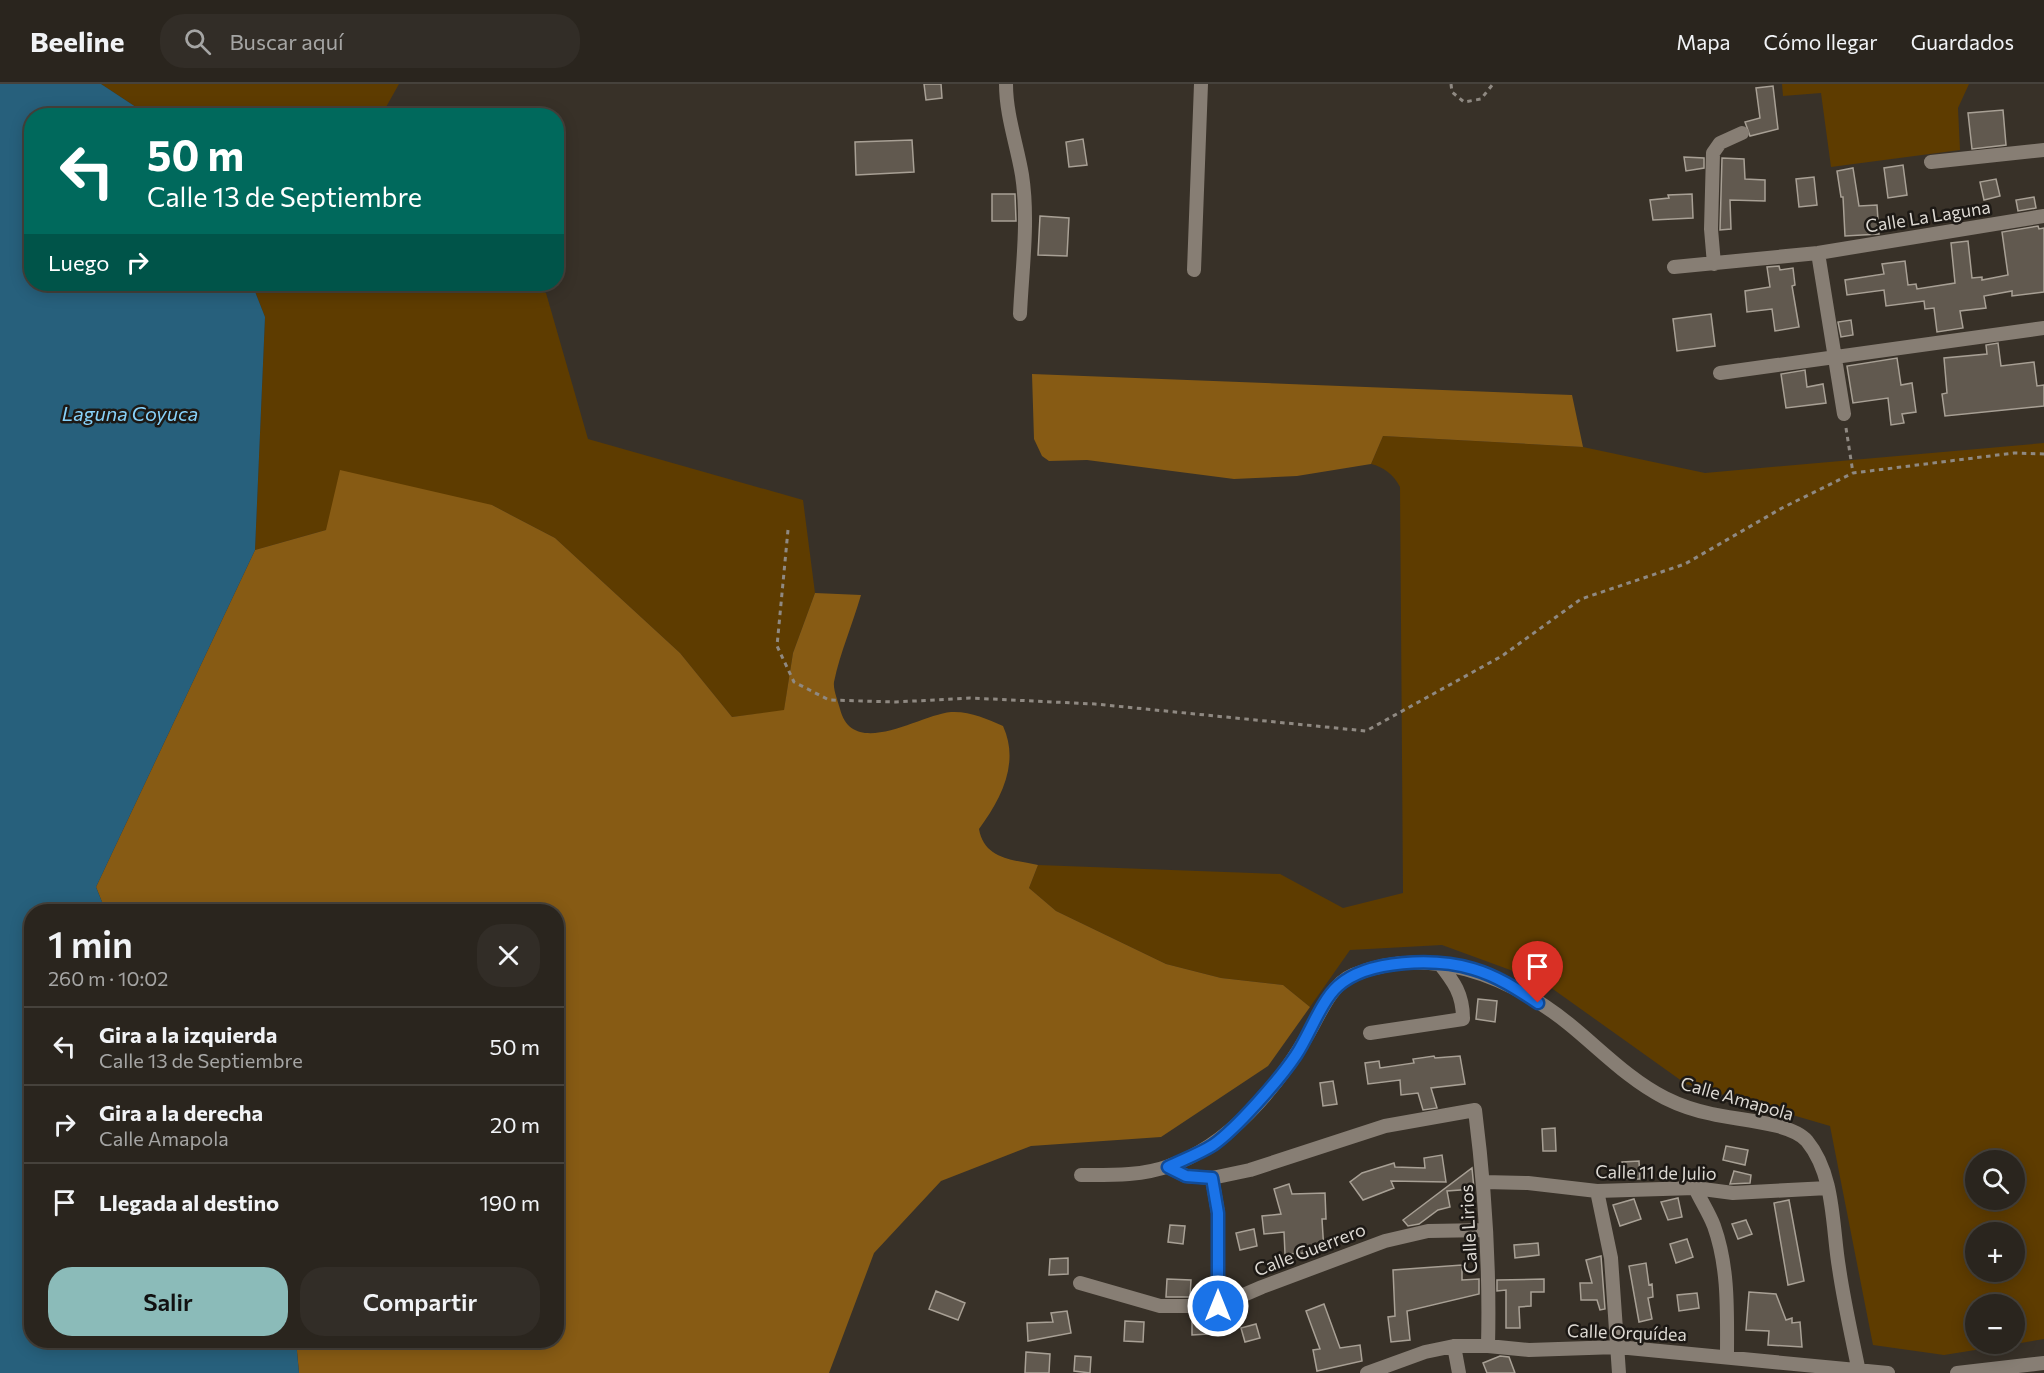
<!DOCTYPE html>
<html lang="es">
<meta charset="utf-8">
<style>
:root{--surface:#2a251e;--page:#322d27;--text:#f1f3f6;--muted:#a5a5a4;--line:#46423c;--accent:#8bbbb9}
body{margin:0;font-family:Commissioner,sans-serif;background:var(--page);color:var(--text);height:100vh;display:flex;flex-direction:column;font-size:22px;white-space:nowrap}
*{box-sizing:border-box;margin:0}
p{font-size:20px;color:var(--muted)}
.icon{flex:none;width:33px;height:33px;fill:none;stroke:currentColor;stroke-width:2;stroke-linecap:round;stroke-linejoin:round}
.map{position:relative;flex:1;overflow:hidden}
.side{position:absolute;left:24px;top:820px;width:540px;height:444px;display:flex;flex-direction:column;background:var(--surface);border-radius:24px;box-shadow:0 3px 15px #0003,0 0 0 2px var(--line)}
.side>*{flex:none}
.guide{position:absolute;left:24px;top:24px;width:540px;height:183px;border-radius:24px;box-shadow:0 3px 15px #0003,0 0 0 2px var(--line);background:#00695c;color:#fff;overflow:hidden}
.buttons{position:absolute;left:1965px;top:1066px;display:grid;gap:12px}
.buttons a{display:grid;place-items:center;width:60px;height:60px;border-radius:50%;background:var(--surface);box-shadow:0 3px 15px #0003,0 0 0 2px var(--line);font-size:30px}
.pin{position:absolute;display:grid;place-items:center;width:51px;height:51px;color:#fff;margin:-62px -26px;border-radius:50% 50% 50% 0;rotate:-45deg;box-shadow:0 0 6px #0007}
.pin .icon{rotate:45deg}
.me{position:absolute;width:66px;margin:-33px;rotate:0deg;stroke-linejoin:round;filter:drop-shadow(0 0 4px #0008)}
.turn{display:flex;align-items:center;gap:21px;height:126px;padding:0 24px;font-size:27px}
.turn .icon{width:78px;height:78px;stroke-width:2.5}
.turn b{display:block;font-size:42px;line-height:51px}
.then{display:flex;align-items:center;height:57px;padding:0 24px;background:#0003;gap:12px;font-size:22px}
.round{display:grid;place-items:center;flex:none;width:63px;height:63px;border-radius:24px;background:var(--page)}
.head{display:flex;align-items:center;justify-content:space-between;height:102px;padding:0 24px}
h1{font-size:36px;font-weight:600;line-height:45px}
.button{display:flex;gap:12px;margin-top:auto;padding:12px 24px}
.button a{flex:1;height:69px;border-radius:24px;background:var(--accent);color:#111;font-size:24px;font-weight:600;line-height:69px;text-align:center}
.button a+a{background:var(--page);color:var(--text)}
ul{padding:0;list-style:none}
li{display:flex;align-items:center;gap:18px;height:78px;padding:0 24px;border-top:2px solid var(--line)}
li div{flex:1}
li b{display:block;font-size:22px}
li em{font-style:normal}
header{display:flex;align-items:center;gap:36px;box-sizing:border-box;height:84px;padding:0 30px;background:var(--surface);border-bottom:2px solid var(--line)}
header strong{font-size:28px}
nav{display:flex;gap:33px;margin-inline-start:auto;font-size:21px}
.search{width:420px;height:54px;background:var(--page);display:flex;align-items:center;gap:15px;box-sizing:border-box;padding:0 21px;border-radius:24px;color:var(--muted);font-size:22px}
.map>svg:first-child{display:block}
.green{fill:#5e3c00;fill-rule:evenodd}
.forest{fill:#875b14}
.water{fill:#27607c}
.building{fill:#61594f;stroke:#a8a095;stroke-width:1.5}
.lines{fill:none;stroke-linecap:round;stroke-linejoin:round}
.path{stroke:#8f8982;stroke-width:3;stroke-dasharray:4.5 4.5;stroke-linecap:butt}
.minor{stroke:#877e74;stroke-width:14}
.route-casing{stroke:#114b97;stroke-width:15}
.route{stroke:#1a73e8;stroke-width:10}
.labels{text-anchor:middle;stroke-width:5;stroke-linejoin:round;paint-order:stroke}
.street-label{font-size:18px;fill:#ddd9d3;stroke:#1d1915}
.water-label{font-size:20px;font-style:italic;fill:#88d2fa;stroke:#1d1915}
</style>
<header>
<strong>Beeline</strong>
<div class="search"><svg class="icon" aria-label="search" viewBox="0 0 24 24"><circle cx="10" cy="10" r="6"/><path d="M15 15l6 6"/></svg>Buscar aquí</div>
<nav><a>Mapa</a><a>Cómo llegar</a><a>Guardados</a></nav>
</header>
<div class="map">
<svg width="2044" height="1289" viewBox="0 0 2044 1289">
<rect width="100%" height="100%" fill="#383128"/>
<path class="green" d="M101,0H399L381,32L148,31Z
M1782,0H1969L1958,24L1960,66L1831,83L1821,9L1783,12Z
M252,200H516L546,209L588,355L803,416L815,509L793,569L784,627L732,633L680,569L555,454L492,421L326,446L255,466L265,233Z
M1383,352L1583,363L1705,389L2044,359V1255L2015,1260L2014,1221H1976V1260H2013L1944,1271L1873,1261L1830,1042L1686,1000L1543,898L1442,861L1350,866L1310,923L1283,901L1221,894L1166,880L1056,827L1029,804L1038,781L1280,790L1343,824L1403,809L1400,403C1394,391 1384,383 1371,380ZM1976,1077H2014V1116H1976ZM1976,1149H2014V1188H1976Z"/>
<path class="forest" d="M1032,290L1572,311L1583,363L1383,352L1371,380L1297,392L1234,395L1087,376L1049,377L1042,372L1034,355Z
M340,386L492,421L555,454L680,569L732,633L784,626L793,569L815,509L861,511C853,539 840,569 834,598C833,606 838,617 840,625C853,676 919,631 951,628C970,627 987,635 1003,642C1020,679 1001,715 979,745C984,775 1013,776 1038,781L1029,804L1056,827L1166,880L1221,894L1283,901L1310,923L1268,982L1161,1053L1031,1062L941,1097L874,1169L829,1289H299L296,1257H556V828H106L96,803L255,466L326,446Z"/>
<path class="water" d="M0,0H101L148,31L32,32V200H252L265,233L255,466L96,803L106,828H32V1257H296L299,1289H0Z"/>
<path class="building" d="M924,0H941L942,14L926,16Z
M1773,2L1778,45L1750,52L1745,38L1760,34L1756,4Z
M2003,26L2006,61L1972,65L1968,29Z
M1083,55L1087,81L1069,83L1066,58Z
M912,56L914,88L856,91L855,58Z
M1684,73L1704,74V84L1686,87Z
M1722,74L1744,75L1745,95L1765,96V117L1730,116L1731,145L1720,146Z
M1903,81L1907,111L1888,114L1884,84Z
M1853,84L1859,122L1877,121L1879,150L1845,152L1843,113H1841L1837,87Z
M1814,93L1817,121L1799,123L1796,95Z
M1996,95L2000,112L1984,116L1980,98Z
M992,110H1015L1016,137H992Z
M1692,110L1693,134L1653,136L1650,116L1669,114L1668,111Z
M2034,113L2036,124L2018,127L2016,116Z
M1040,132L1069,134L1067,172L1038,171Z
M2038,142L2039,145L2044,144V208L2012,212V207L1984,212L1986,224L1960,227L1963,244L1937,248L1934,224L1925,225L1924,217L1886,222L1884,206L1847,211L1845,196L1884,190L1882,180L1905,177L1908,201L1916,200L1917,205L1955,199L1951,159L1968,157L1972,194L1982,193V196L2008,191L2002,148Z
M1779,182L1780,186L1793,184L1795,201L1792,202L1799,243L1775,247L1772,225L1747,228L1745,207L1770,203L1767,183Z
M1711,230L1715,262L1677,267L1673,235Z
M1851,236L1853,251L1841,253L1838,238Z
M1998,259L2001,282L2034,278L2037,302L2044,301V322L1945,332L1942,310L1947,309L1944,274L1987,270L1986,261Z
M1897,274L1901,301L1912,299L1916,328L1902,330L1904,339L1891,341L1888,314L1853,319L1847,282Z
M1805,286L1807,303L1823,300L1826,319L1786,324L1781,290Z
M1478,915L1497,917L1495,938L1476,935Z
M1434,972L1435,974L1460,972L1465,1000L1431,1004L1437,1024L1423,1026L1418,1009L1401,1011L1400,996L1368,1000L1365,979L1379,977L1380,984L1414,979L1413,975Z
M1333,997L1337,1020L1323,1022L1320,999Z
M1555,1044L1556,1067H1543L1542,1045Z
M1726,1062L1748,1066L1745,1081L1723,1076Z
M1442,1071L1446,1098L1391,1097L1394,1104L1363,1116L1350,1098L1362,1089L1394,1079L1395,1083L1425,1084L1424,1074Z
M1639,1077L1640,1095H1623L1622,1078Z
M1472,1084L1474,1105L1447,1107L1450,1123L1438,1126L1419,1140L1408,1142L1403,1136Z
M1734,1087L1751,1091L1750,1099L1730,1100Z
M1289,1100L1292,1110L1325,1109L1326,1135H1322L1324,1168L1285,1170L1284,1148L1264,1150L1262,1132L1281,1130L1274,1105Z
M1678,1114L1682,1133L1668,1136L1661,1118Z
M1634,1115L1641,1135L1620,1142L1613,1121Z
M1789,1116L1804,1197L1788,1201L1774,1119Z
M1746,1136L1752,1150L1738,1155L1732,1140Z
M1170,1141L1185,1142L1183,1160L1168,1158Z
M1254,1145L1257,1162L1240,1166L1236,1149Z
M1687,1155L1693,1173L1676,1179L1670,1160Z
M1538,1159L1539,1171L1515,1174L1514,1161Z
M1601,1172L1605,1225L1600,1226L1597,1216H1581L1580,1199H1592L1586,1176Z
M1068,1174V1190L1049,1191L1050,1175Z
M1646,1179L1649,1201L1652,1200L1653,1213L1648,1214L1652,1235L1639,1238L1629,1182Z
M1462,1181V1196L1479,1195V1210L1407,1227L1410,1256L1391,1258L1388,1233L1395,1232L1393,1186Z
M1167,1195L1191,1196L1190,1213H1166Z
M1544,1195V1208H1531V1222L1519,1223L1520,1244H1506V1206L1497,1207V1196Z
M936,1207L965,1219L958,1236L929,1225Z
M1749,1208L1776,1210L1786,1236L1792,1234V1239L1800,1238L1802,1263L1768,1261L1769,1247L1746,1246Z
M1697,1209L1699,1224L1679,1227L1677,1211Z
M1324,1220L1340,1264L1360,1261L1362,1277L1317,1287L1313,1266L1320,1265L1306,1227Z
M1067,1227L1071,1249L1028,1257L1027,1239L1053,1238L1051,1229Z
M1125,1237L1144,1238L1143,1258L1124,1257Z
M1192,1237H1207L1208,1250L1192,1251Z
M1256,1240L1260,1254L1245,1258L1241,1244Z
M1026,1268L1050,1270L1049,1289H1025Z
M1075,1272L1091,1273L1090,1289L1074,1287Z
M1500,1272L1509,1273L1515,1289H1487L1483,1279Z"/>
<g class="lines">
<path class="path" d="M1451,0L1452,8L1464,18L1481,15L1493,0
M1846,344L1853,389
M788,446L777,562L794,598L829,616L896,618L970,614L1095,620L1366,647L1502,572L1581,515L1685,480L1782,424L1853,389L2014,369L2044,370"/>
<path class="minor" d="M1006,0C1006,31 1017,61 1022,91C1029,137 1022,185 1020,230
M1931,78L2044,66
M1818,169L1844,330
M1714,180L1711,145L1713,69L1720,59L1742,49
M1674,183L1818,169L2044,132
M1194,186L1201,0
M1720,289L2044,244
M1370,949L1463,935C1463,910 1454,898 1439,879
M1168,1083L1186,1092L1212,1094L1250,1086L1385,1042L1475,1026C1485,1105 1490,1182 1488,1262
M1081,1091C1109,1091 1142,1092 1169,1082C1228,1062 1277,1004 1307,952C1319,932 1331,900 1353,891C1429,860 1508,891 1569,940C1601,966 1628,995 1665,1014C1679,1021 1697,1027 1712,1030C1736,1036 1791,1038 1807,1057C1835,1091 1832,1143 1839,1184C1844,1219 1852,1253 1859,1288
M1212,1094L1218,1129V1222
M1484,1098L1528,1099L1597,1107L1695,1104L1733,1109L1828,1104
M1695,1104C1701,1117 1709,1129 1714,1142C1729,1184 1727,1229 1727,1272
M1597,1107L1611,1174L1619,1289
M1080,1199L1160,1222H1218L1262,1203L1385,1157L1428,1147L1486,1146
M1454,1262L1459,1289
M1367,1289L1425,1268L1454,1262H1488L1529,1266L1618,1263L1888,1289
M1957,1289L2044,1279"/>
</g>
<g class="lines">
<defs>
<path id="route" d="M1218,1222V1129L1212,1094L1186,1092L1168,1083C1182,1076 1199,1070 1213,1061C1236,1045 1280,995 1296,971C1309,952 1321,917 1338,902C1368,875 1436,874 1473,885C1497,892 1517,905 1538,919"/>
</defs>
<use href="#route" class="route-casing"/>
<use href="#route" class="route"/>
</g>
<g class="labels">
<g class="street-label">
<text transform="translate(1928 133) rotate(-9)" y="6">Calle La Laguna</text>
<text transform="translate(1737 1015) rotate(16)" y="6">Calle Amapola</text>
<text transform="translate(1656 1089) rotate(1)" y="6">Calle 11 de Julio</text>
<text transform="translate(1469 1145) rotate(-93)" y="6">Calle Lirios</text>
<text transform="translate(1310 1166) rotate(-21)" y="6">Calle Guerrero</text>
<text transform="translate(1627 1249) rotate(2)" y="6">Calle Orquídea</text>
</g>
<g class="water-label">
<text x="130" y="337">Laguna Coyuca</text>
</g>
</g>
</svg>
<div class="buttons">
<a><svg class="icon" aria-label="search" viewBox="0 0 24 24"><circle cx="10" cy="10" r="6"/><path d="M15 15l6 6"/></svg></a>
<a>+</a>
<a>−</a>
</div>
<div class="pin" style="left:1538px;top:919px;background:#d93025"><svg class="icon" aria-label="arrive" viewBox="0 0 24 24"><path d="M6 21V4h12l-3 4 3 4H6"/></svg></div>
<svg class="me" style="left:1218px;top:1222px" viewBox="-20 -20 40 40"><circle r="17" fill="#1a73e8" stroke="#fff" stroke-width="3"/><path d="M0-11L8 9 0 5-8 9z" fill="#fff"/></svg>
<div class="guide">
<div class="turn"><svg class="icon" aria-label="left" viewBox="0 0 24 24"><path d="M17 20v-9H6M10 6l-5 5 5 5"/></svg><div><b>50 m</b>Calle 13 de Septiembre</div></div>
<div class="then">Luego<svg class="icon" aria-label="right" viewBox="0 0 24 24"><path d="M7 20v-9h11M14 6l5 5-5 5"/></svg></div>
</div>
<section class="side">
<div class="head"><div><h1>1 min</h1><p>260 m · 10:02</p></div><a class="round"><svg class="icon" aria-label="close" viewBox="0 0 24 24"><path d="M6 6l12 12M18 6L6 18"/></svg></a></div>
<ul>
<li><svg class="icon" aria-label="left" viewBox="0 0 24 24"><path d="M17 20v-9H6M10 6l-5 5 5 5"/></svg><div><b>Gira a la izquierda</b><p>Calle 13 de Septiembre</p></div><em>50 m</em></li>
<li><svg class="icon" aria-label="right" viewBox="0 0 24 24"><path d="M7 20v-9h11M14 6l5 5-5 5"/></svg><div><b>Gira a la derecha</b><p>Calle Amapola</p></div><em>20 m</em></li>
<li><svg class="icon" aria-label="arrive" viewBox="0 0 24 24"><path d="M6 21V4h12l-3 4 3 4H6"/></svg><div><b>Llegada al destino</b></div><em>190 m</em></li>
</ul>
<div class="button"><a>Salir</a><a>Compartir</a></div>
</section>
</div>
